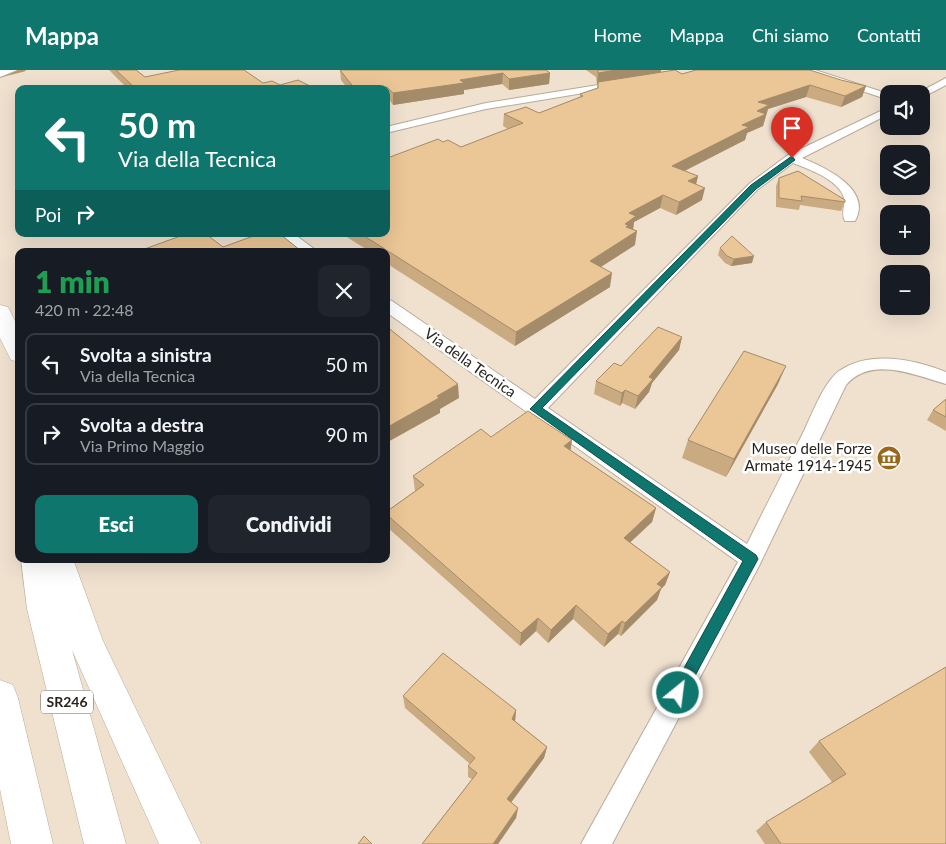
<!DOCTYPE html>
<html lang="it">
<meta charset="utf-8">
<style>
:root{--surface:#171b24;--page:#20242c;--text:#f1f3f6;--muted:#9ea1a6;--line:#363941;--accent:#0f766e}
body{margin:0;font-family:Lato,sans-serif;background:var(--page);color:var(--text);height:100vh;display:flex;flex-direction:column;font-size:19px;white-space:nowrap}
*{box-sizing:border-box;margin:0}
p{font-size:16px;color:var(--muted)}
.icon{flex:none;width:28px;height:28px;fill:none;stroke:currentColor;stroke-width:2;stroke-linecap:round;stroke-linejoin:round}
.map{position:relative;flex:1;overflow:hidden}
.side{position:absolute;left:15px;top:178px;width:375px;height:315px;display:flex;flex-direction:column;background:var(--surface);border-radius:10px;box-shadow:0 5px 20px #0002}
.side>*{flex:none}
.guide{position:absolute;left:15px;top:15px;width:375px;height:152px;border-radius:10px;box-shadow:0 5px 20px #0002;background:#0f766e;color:#fff;overflow:hidden}
.fabs{position:absolute;left:880px;top:15px;display:grid;gap:10px}
.fabs a{display:grid;place-items:center;width:50px;height:50px;border-radius:10px;background:var(--surface);box-shadow:0 5px 20px #0002;font-size:25px}
.pin{position:absolute;display:grid;place-items:center;width:42px;height:42px;color:#fff;margin:-51px -21px;border-radius:50% 50% 50% 0;rotate:-45deg;box-shadow:0 0 5px #0007}
.pin .icon{rotate:45deg}
.me{position:absolute;width:55px;margin:-28px;rotate:29deg;stroke-linejoin:round;filter:drop-shadow(0 0 4px #0008)}
.turn{display:flex;align-items:center;gap:18px;height:105px;padding:0 20px;font-size:22px}
.turn .icon{width:65px;height:65px;stroke-width:2.5}
.turn b{display:block;font-size:35px;line-height:42px}
.then{display:flex;align-items:center;height:48px;padding:0 20px;background:#0003;gap:10px;font-size:19px}
.round{display:grid;place-items:center;flex:none;width:52px;height:52px;border-radius:10px;background:var(--page)}
.head{display:flex;align-items:center;justify-content:space-between;height:85px;padding:0 20px}
h1{font-size:30px;font-weight:800;line-height:38px;color:#1e9e55}
.cta{display:flex;gap:10px;margin-top:auto;padding:10px 20px}
.cta a{flex:1;height:58px;border-radius:10px;background:var(--accent);color:#fff;font-size:20px;font-weight:800;line-height:58px;text-align:center}
.cta a+a{background:var(--page);color:var(--text)}
ul{padding:0;list-style:none}
li{display:flex;align-items:center;gap:15px;height:62px;margin:0 10px 8px;padding:0 10px;border:2px solid var(--line);border-radius:10px}
li div{flex:1}
li b{display:block;font-size:19px}
li em{font-style:normal}
header{display:flex;align-items:center;gap:30px;box-sizing:border-box;height:70px;padding:0 25px;background:var(--accent);color:#fff}
header strong{font-size:24px}
nav{display:flex;gap:28px;margin-inline-start:auto;font-size:18px}
.map>svg:first-child{display:block}
.lines{fill:none;stroke-linecap:round;stroke-linejoin:round}
.stream{stroke:#b79465;stroke-width:3}
.minor-casing{stroke:#b8aa98;stroke-width:2}
.major-casing{stroke:#b8aa98;stroke-width:2}
.highway-casing{stroke:#b8aa98;stroke-width:1}
.minor{fill:#fff;fill-rule:evenodd}
.major{fill:#fff;fill-rule:evenodd}
.highway{fill:#fff;fill-rule:evenodd}
.wall{fill:#caaa81}
.shaded-wall{fill:#a48b69}
.building{fill:#ebc696;stroke:#a48b69}
.route{fill:#0f766e;stroke:#0a4d48}
.labels{text-anchor:middle;stroke-width:5;stroke-linejoin:round;paint-order:stroke}
.shield{fill:#fff;stroke:#686460;stroke-width:1}
.shield-label{font-size:14px;font-weight:bold;fill:#28221c}
.street-label{font-size:15px;fill:#28221c;stroke:#fff}
.poi-label{font-size:15px;fill:#28221c;stroke:#fff;text-anchor:end}
</style>
<header>
<strong>Mappa</strong>
<nav><a>Home</a><a>Mappa</a><a>Chi siamo</a><a>Contatti</a></nav>
</header>
<div class="map">
<svg width="946" height="774" viewBox="0 0 946 774">
<rect width="100%" height="100%" fill="#f0e1cf"/>
<g class="lines">
<path class="stream" d="M0,6L24,0"/>
<defs>
<path id="minor" d="M800,0H815L889,24V30Z
M946,8V15L925,26L916,24Z
M623,11L628,14L626,16L486,39L386,63V57L486,33Z
M889,37V44L802,88C824,97 873,119 855,151H845C841,144 845,136 844,128C839,110 809,99 793,93L757,120L548,338L747,474C766,436 785,398 804,361C812,344 824,312 839,301C870,280 913,289 946,302V314C916,306 872,285 846,315L759,496L612,774H581L738,492L386,242V229L392,231L535,329L749,114L788,85Z
M278,164H294L317,181H301Z"/>
<path id="major" d="M0,0H17L0,7Z"/>
<path id="highway" d="M0,235L8,237L19,259V292L11,290L0,268Z
M21,489H73L103,571L201,774H159L72,580L126,774H84L27,539Z
M0,610L13,615L18,628L53,774H11L0,719Z"/>
</defs>
<use href="#minor" class="minor-casing"/>
<use href="#major" class="major-casing"/>
<use href="#highway" class="highway-casing"/>
<use href="#minor" class="minor"/>
<use href="#major" class="major"/>
<use href="#highway" class="highway"/>
</g>
<path class="wall" d="M109,0H136L145,7L263,13L316,19H128Z
M340,0H546L550,3L549,14L509,20L502,14L464,20V24L393,35L388,28L386,29V19H348L341,10Z
M586,0H661V3L682,4L841,10L866,16L862,27L841,37L806,27L768,39L763,56L747,63L745,70L685,101L698,106L696,114L702,130L676,145L660,138L634,152L633,160L635,175L601,197L610,217L515,276L386,193V181H369L342,164H386L390,87L443,72L461,77L508,59L503,56L504,44L539,43L580,27V24L597,18L598,14H597L596,7Z
M779,108L845,132L841,141L800,135L799,140L776,137V116Z
M720,178L752,193L731,196L725,193L718,185Z
M682,267L679,280L652,313L649,322L635,339L622,333L620,336L594,324L596,311L621,296Z
M778,314L726,407L682,388L688,370Z
M946,329V361L927,350L933,340Z
M491,367L572,370L570,380L656,438L652,452L630,472L670,502L665,515L661,519L657,530L621,566L618,564L604,577L573,549L548,573L536,561L520,576L387,457L386,442L415,421L413,406Z
M403,626L516,640L515,651L547,677L544,688L511,733L518,738L516,748L498,774H422L472,709L468,707V696L470,694L405,638Z
M819,671L946,774H765L756,761L766,752L832,712L809,682Z"/>
<path class="shaded-wall" d="M616,0H661V4L597,14L598,3Z
M503,3L502,14L464,20V24L393,35V23L460,10Z
M550,3L549,14L509,20V9Z
M810,15L806,27L768,39L763,56L747,63L745,70L670,108L672,96L758,32Z
M866,16L862,27L841,37L845,26Z
M387,17L388,28L386,29V19H376Z
M698,106L695,119L688,111Z
M705,118L702,130L676,145L679,132Z
M663,125L660,138L634,152L633,159L637,161L635,175L588,205L590,191L625,154L629,143Z
M754,186L752,193L731,196L734,189Z
M612,203L610,217L515,276L516,262Z
M682,267L679,280L652,313L649,322L635,339L638,326L649,307Z
M786,296L778,314L726,407L734,389Z
M458,314L459,328L440,339V343L386,373V358L437,326Z
M625,320L622,333L620,336L622,323Z
M572,370L570,384L564,376Z
M656,438L652,452L620,482L624,468Z
M670,502L665,515L661,519L657,530L621,566L625,553L657,514Z
M576,535L573,549L548,573L551,560Z
M538,548L536,561L520,576L521,563Z
M622,551L618,564L604,577L608,564Z
M516,640L515,652L512,649Z
M547,677L544,688L506,739L507,729Z
M518,738L516,748L498,774H493Z"/>
<path class="building" d="M116,0H136L145,7L179,0H244L263,13L272,11L280,15L298,10L316,19H169L164,16L162,19H136Z
M340,0H546L550,3L509,9L503,3L460,10L464,13L393,23L387,17L376,19H355Z
M598,0H616L598,3Z
M675,0L682,4L696,0H810L841,10L866,16L845,26L810,15L758,32L769,35L757,41L766,44L742,55L749,57L672,96L698,106L688,111L705,118L679,132L663,125L629,143L636,146L625,154L628,155L626,157L637,161L590,191L612,203L516,262L361,164H386V85L390,87L438,69L443,72L448,70L461,77L523,53L504,44L526,37L539,43L583,26L580,24L598,18V12Z
M798,101L845,130V132L801,126L802,131L779,128V108Z
M186,164H206L223,177L259,164H280L301,181H139Z
M732,166L754,186L734,189L727,186L720,178Z
M386,256L458,314L437,326L439,328L386,358Z
M658,257L682,267L649,307L653,309L638,326L625,320L622,323L596,311L614,293L621,296Z
M744,281L786,296L734,389L688,370Z
M946,329V347L933,340Z
M528,341L572,370L564,376L656,438L624,468L670,502L657,514L662,517L625,553L622,551L608,564L576,535L551,560L538,548L521,563L386,444V442L424,415L413,406L481,359L491,367Z
M443,583L516,640L512,649L547,677L507,729L518,738L493,774H422L477,703L468,696L475,688L403,626Z
M946,597V774H781L766,752L846,704L819,671Z
M364,766L372,774H358Z"/>
<path class="route" d="M792,86L795,90L756,119L542,338L756,485L758,489L683,628L678,630L673,628L671,623L673,618L743,491L530,339L751,115Z"/>
<defs>
<symbol id="museum-disc" viewBox="-11 -11 22 22"><circle r="9.5" fill="#986719" stroke="#fff"/><path d="M0-6L6-3V-2H-6V-3ZM-5-1h2V3h-2ZM-1-1h2V3h-2ZM3-1h2V3H3ZM-6 4H6V6H-6Z" fill="#fff"/></symbol>
</defs>
<g fill-rule="evenodd">
<use href="#museum-disc" x="875" y="374" width="28" height="28"/>
</g>
<g class="labels">
<rect class="shield" x="41" y="620.5" width="52" height="23" rx="4"/>
<g class="shield-label">
<text x="67" y="637">SR246</text>
</g>
<g class="street-label">
<text transform="translate(470 293) rotate(35)" y="5">Via della Tecnica</text>
</g>
<g class="poi-label">
<text x="872" y="384">Museo delle Forze<tspan x="872" dy="17">Armate 1914-1945</tspan></text>
</g>
</g>
</svg>
<div class="fabs">
<a><svg class="icon" aria-label="sound" viewBox="0 0 24 24"><path d="M4 9h4l5-4v14l-5-4H4zM17 9q2 3 0 6"/></svg></a>
<a><svg class="icon" aria-label="layers" viewBox="0 0 24 24"><path d="M12 4l9 5-9 5-9-5zM3 14l9 5 9-5"/></svg></a>
<a>+</a>
<a>−</a>
</div>
<div class="pin" style="left:792px;top:88px;background:#d93025"><svg class="icon" aria-label="arrive" viewBox="0 0 24 24"><path d="M6 21V4h12l-3 4 3 4H6"/></svg></div>
<svg class="me" style="left:678px;top:623px" viewBox="-20 -20 40 40"><circle r="17" fill="#0f766e" stroke="#fff" stroke-width="3"/><path d="M0-11L8 9 0 5-8 9z" fill="#fff"/></svg>
<div class="guide">
<div class="turn"><svg class="icon" aria-label="left" viewBox="0 0 24 24"><path d="M17 20v-9H6M10 6l-5 5 5 5"/></svg><div><b>50 m</b>Via della Tecnica</div></div>
<div class="then">Poi<svg class="icon" aria-label="right" viewBox="0 0 24 24"><path d="M7 20v-9h11M14 6l5 5-5 5"/></svg></div>
</div>
<section class="side">
<div class="head"><div><h1>1 min</h1><p>420 m · 22:48</p></div><a class="round"><svg class="icon" aria-label="close" viewBox="0 0 24 24"><path d="M6 6l12 12M18 6L6 18"/></svg></a></div>
<ul>
<li><svg class="icon" aria-label="left" viewBox="0 0 24 24"><path d="M17 20v-9H6M10 6l-5 5 5 5"/></svg><div><b>Svolta a sinistra</b><p>Via della Tecnica</p></div><em>50 m</em></li>
<li><svg class="icon" aria-label="right" viewBox="0 0 24 24"><path d="M7 20v-9h11M14 6l5 5-5 5"/></svg><div><b>Svolta a destra</b><p>Via Primo Maggio</p></div><em>90 m</em></li>
</ul>
<div class="cta"><a>Esci</a><a>Condividi</a></div>
</section>
</div>
